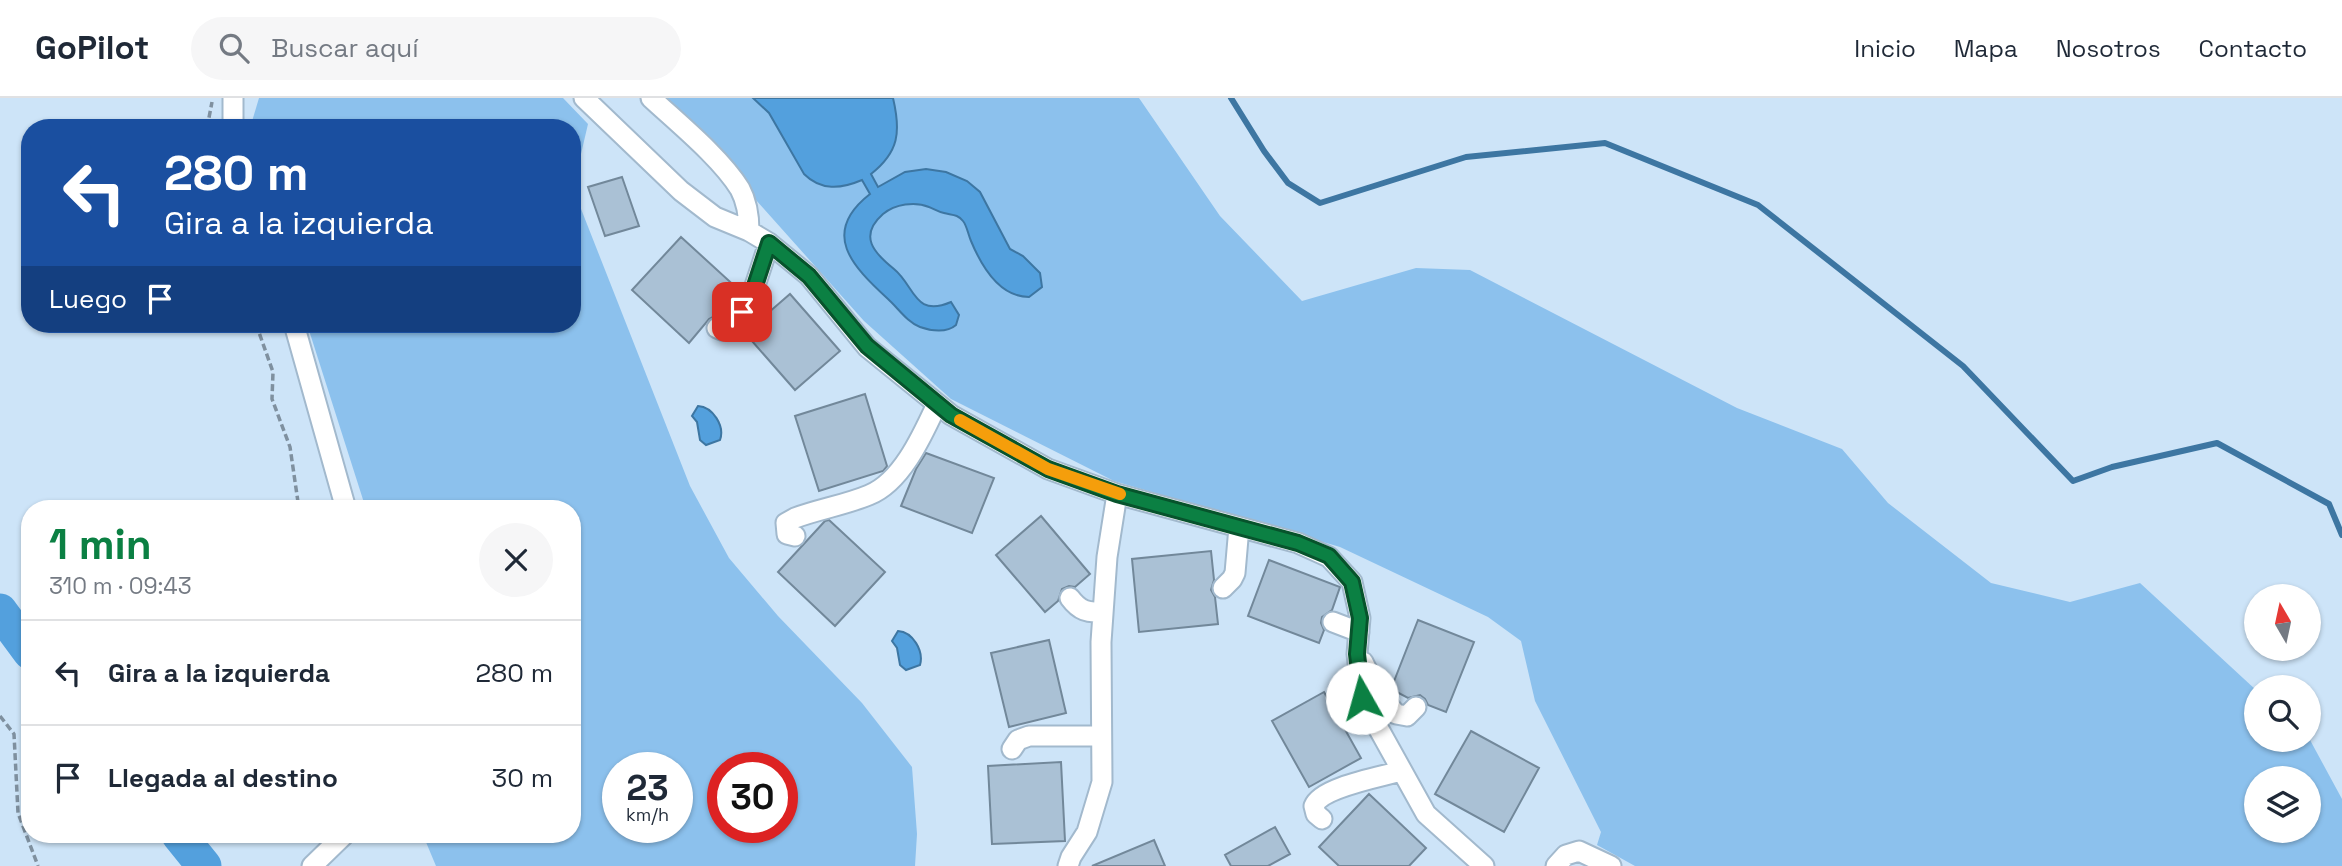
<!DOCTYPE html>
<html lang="es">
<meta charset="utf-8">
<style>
:root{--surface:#fff;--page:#f6f6f7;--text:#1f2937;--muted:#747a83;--line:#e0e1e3;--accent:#0b8043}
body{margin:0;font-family:"Space Grotesk",sans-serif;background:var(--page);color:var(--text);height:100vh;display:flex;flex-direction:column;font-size:26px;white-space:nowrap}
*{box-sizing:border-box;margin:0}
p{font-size:23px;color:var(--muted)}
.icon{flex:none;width:38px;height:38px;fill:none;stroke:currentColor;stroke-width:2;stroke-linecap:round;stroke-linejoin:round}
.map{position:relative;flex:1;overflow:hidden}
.sheet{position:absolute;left:21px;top:402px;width:560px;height:343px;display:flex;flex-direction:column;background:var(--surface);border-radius:28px;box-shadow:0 2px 5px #0004}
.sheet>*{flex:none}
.hud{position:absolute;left:21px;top:21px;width:560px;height:214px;border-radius:28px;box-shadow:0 2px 5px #0004;background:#1a4fa0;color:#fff;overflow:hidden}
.needle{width:46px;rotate:351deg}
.fabs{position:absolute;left:2244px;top:486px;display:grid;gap:14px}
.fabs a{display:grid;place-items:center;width:77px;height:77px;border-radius:50%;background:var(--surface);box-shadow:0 2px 5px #0004;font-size:35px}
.speed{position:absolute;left:602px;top:654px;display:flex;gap:14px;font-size:35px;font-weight:700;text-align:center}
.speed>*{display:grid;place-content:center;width:91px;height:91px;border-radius:50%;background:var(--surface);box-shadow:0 2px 5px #0004;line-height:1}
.speed small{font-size:18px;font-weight:400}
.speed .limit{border:10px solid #d22;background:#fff;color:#111}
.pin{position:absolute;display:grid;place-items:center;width:60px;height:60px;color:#fff;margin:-30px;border-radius:14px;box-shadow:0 4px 10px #0006}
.me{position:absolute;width:77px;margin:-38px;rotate:353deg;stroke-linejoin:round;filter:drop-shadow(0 0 5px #0008)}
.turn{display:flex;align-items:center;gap:24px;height:147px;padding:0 28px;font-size:32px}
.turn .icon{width:91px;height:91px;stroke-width:2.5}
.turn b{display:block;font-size:49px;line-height:60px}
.then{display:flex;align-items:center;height:66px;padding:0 28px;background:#0003;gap:14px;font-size:26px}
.round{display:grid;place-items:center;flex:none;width:74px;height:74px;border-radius:37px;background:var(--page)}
.headline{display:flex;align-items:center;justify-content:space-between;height:119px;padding:0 28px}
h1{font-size:42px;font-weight:700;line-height:52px;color:var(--accent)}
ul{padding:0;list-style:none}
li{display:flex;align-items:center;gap:21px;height:105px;padding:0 28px;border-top:2px solid var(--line)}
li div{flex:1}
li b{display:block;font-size:26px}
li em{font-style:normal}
header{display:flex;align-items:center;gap:42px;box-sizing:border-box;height:98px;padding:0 35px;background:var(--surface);border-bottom:2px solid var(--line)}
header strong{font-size:33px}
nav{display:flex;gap:38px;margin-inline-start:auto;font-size:24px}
.search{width:490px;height:63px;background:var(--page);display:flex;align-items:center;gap:18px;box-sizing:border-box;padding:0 24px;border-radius:38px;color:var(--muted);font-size:26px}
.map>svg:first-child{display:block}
.green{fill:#8cc1ed;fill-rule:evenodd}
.water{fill:#53a0dd;stroke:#3d76a2;stroke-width:2}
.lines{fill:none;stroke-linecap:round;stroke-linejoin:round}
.stream{stroke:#3d76a2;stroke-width:6}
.river{stroke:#53a0dd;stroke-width:35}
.building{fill:#aac1d5;stroke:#72889a;stroke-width:2}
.minor-casing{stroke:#a2b9cd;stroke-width:23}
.path{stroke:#7f909f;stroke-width:3.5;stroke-dasharray:7 3.5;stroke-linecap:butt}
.minor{stroke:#fff;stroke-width:19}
.route-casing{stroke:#07532c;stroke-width:18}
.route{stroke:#0b8043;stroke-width:12}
.slow{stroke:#f59e0b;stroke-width:12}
</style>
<header>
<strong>GoPilot</strong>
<div class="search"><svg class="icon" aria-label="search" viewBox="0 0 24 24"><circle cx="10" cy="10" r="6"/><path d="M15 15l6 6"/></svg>Buscar aquí</div>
<nav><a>Inicio</a><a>Mapa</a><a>Nosotros</a><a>Contacto</a></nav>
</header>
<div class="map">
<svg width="2342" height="768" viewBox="0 0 2342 768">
<rect width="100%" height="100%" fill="#cde4f8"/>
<path class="green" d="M259,0H563L588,26L581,56L572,76V30H250Z
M665,0H1139L1220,118L1302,203L1416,170L1470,172L1737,310L1842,351L1888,405L1991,485L2070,504L2140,485L2256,592V642H2308V640L2310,642L2342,701V768H1635L1597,747L1601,734L1535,603L1521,543L1488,519L1340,449L1114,383L951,301L864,223ZM2256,681H2308V733H2256Z
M572,88L690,388L729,460L778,518L862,605L912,669L917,736L915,768H436L423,737H572V411H366L307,226H572ZM618,670H677V730H618ZM723,670H782V730H723Z"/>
<path class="water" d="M753,0H893C901,34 899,54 871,76L878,89L905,74L926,71L946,74L967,83L980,94L1010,151L1023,158L1040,175L1042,189L1029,199C999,199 981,167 971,143C968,136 967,128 963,123C958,116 951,117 944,115C938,114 934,111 929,109C915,103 895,106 883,116C858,138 874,155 894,171C915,188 914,220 951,204L959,217L956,227C947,235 931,233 920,229C907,224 898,210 888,201C852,168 820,135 870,96L862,82C841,91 821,93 804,76L769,15Z
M698,308C713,309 725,328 720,342L706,347L700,342L697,324L692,318Z
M898,533C913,534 924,553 920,567L906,572L900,567L897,550L892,543Z"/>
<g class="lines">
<path class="stream" d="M1231,0L1264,53L1288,85L1320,105L1466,59L1605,45L1758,107L1963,268L2073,383L2112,369L2217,345L2329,406L2342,437"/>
<path class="river" d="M0,513L30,554
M179,737L204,768"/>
</g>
<path class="building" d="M622,79L639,128L605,138L588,89Z
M681,139L739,192L715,218L709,221L689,245L632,192Z
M790,196L840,253L795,292L745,235Z
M865,296L887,368L883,373L819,393L795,318Z
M926,355L994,380L972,435L901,408L916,371Z
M1041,418L1090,476L1075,489L1069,488L1062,491L1058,503L1045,514L996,457Z
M829,422L885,474L835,528L778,474L825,423Z
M1211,453L1214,482L1211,492L1215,499L1218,526L1139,534L1132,461Z
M1269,462L1340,489L1332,512L1322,519L1321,525L1324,532L1319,545L1248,518Z
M1418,522L1474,544L1446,614L1428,607L1425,601L1420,597L1408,600L1391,591Z
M1049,542L1066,615L1009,629L991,555Z
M1324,594L1361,660L1309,689L1272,623Z
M1471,633L1539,670L1504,734L1435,696Z
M1061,664L1065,743L992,746L988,668Z
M1369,696L1426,750L1409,768H1339L1319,749Z
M1275,729L1290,756L1268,768H1231L1225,757Z
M1154,742L1165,768H1092Z"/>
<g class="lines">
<defs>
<path id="minor" d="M584,0L681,93L715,119L749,133L769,145L809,178L867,249L951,317L1048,371L1117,396L1298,445L1329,459L1352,484L1360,520L1357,556L1362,600L1376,626L1426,716L1484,768
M651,0C678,25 721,60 740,91C747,104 749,118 749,133
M233,30V0
M294,226L346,411
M717,230L722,232L732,229L750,203L769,145
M795,438L787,436L786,425L795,420C819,411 845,407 869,397C902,384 923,336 937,306
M1223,490L1232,481L1235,475L1239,429
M1070,500C1079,512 1088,516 1103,513
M1333,524L1359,534
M1363,564L1377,593L1396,616L1407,618L1416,609
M1012,651L1018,642L1029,638H1100
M1322,721L1316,716L1314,708C1321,689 1381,679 1401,673
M312,768L344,737
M1068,768L1071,759L1087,734L1102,684L1101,544L1107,459L1117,396
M1556,768L1566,757L1579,753L1611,768"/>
</defs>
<use href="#minor" class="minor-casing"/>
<path class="path" d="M207,30L212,4
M256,226L273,274L272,301L290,349L299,411
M0,618L14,636L18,715L38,768"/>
<use href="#minor" class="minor"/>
</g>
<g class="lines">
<defs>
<path id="route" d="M742,214L750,203L769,145L809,178L867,248L951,317L1048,371L1117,396L1298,445L1329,458L1352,484L1360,520L1357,556L1362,600"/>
</defs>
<use href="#route" class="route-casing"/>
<use href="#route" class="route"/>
<path class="slow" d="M960,322L1048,371L1120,396"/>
</g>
</svg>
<div class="fabs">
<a><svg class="needle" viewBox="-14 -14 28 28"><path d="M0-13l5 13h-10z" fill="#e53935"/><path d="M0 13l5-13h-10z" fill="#747a83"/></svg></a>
<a><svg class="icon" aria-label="search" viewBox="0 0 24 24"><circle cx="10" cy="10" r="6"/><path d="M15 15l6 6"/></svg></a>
<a><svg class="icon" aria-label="layers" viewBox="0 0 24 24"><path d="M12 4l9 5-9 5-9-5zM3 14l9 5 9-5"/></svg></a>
</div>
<div class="speed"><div>23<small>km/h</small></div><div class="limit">30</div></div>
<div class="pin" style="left:742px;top:214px;background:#d93025"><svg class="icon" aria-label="arrive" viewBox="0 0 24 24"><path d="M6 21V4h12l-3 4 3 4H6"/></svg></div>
<svg class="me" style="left:1362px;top:600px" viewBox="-20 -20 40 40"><circle r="19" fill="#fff"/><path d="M0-13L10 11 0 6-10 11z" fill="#0b8043"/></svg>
<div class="hud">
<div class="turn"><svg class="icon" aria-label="left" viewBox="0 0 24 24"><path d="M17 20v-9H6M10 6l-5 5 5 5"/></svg><div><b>280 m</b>Gira a la izquierda</div></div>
<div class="then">Luego<svg class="icon" aria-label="arrive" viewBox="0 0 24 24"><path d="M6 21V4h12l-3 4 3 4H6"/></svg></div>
</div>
<section class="sheet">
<div class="headline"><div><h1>1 min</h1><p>310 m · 09:43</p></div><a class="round"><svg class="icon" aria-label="close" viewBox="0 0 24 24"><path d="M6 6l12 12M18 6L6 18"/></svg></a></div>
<ul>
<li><svg class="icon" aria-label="left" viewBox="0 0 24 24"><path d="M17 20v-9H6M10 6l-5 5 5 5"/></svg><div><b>Gira a la izquierda</b></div><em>280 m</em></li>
<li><svg class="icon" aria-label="arrive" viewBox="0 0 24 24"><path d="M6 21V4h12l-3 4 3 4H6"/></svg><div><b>Llegada al destino</b></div><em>30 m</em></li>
</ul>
</section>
</div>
